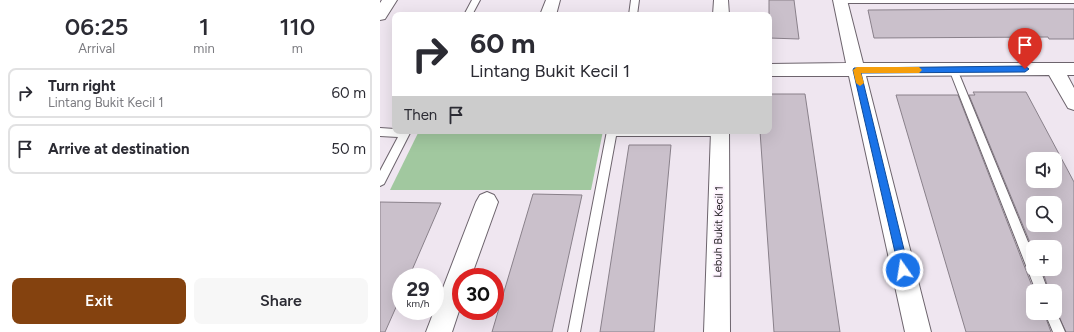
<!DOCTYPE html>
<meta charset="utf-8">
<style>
:root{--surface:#fff;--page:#f7f7f7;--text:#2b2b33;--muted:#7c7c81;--line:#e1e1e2;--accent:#84420f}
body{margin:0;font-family:Figtree,sans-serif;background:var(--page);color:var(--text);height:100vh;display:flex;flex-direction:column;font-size:15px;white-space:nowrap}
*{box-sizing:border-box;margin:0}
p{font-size:13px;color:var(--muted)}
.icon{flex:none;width:22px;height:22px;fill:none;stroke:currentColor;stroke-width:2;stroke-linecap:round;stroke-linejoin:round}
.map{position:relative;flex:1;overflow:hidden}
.details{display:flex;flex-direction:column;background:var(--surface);width:380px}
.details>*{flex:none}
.banner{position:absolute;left:12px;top:12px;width:380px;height:122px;border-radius:8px;box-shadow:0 4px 16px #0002;background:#fff;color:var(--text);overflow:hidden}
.tools{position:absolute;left:646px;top:152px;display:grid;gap:8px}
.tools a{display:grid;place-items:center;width:36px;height:36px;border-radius:8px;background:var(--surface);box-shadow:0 4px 16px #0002;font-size:20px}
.speed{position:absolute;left:12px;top:268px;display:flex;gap:8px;font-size:20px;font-weight:700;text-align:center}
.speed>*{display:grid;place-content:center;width:52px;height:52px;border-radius:50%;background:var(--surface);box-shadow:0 4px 16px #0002;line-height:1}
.speed small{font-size:10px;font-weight:400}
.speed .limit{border:6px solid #d22;background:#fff;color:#111}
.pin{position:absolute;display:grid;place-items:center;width:34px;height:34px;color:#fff;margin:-41px -17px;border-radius:50% 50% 50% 0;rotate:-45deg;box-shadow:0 0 4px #0007}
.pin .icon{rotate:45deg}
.me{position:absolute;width:44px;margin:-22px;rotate:347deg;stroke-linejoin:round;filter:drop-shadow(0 0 3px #0008)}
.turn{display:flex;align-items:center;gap:14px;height:84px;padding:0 12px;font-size:18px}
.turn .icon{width:52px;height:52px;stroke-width:2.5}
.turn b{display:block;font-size:28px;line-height:34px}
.then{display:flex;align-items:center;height:38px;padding:0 12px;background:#0003;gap:8px;font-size:15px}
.eta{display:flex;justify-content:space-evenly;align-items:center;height:68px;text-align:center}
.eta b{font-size:24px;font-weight:600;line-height:28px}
.action{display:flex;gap:8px;margin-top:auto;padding:8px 12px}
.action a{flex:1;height:46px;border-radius:8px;background:var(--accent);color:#fff;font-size:16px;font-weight:600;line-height:46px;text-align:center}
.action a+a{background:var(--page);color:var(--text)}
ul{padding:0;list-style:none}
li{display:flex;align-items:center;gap:12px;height:50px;margin:0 8px 6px;padding:0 4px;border:2px solid var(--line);border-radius:8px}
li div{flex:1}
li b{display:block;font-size:15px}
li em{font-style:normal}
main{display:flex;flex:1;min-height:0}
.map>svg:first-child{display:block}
.green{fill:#a1c89f}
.building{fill:#cac0cb;stroke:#89808a;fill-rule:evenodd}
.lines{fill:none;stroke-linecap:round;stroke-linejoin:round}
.service-casing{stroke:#6d646d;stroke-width:2}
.minor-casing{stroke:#6d646d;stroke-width:2}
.service{fill:#fff;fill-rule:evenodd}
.minor{fill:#fff;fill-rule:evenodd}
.route{fill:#1a73e8;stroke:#114b97}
.slow{fill:#f59e0b}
.labels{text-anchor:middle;stroke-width:3.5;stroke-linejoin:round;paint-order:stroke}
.street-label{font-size:11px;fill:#272427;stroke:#fdf3fe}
</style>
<main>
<section class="details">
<div class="eta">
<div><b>06:25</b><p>Arrival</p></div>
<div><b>1</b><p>min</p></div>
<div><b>110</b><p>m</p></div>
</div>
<ul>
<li><svg class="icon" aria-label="right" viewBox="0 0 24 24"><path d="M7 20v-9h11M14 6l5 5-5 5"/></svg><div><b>Turn right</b><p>Lintang Bukit Kecil 1</p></div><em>60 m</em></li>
<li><svg class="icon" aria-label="arrive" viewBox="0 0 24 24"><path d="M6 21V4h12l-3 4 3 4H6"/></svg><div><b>Arrive at destination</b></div><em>50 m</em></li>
</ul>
<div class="action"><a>Exit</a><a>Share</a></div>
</section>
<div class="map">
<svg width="694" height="332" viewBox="0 0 694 332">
<rect width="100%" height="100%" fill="#efe6f0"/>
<path class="green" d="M39,131H223L211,190H10Z"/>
<path class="building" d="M389,0H414L419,39L389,38Z
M651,9H694V39H669L668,37L494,38L488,10Z
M593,92H646L694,182V332H686L675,308V291H669L662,269H675V247H653V250L589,95H595ZM653,159H675V181H653ZM653,203H675V225H653Z
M389,94H425L460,332H394L380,131H389Z
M516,95H578L654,291H653V313H664L671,332H586Z
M249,145H291L274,332H220Z
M153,194L202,195L172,332H112Z
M0,202L61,203L29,277H21V296L5,332H0Z"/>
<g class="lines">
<defs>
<path id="service" d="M92,0H100L92,15H84Z
M251,0H259L257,15H249Z
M458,0H694V3H458Z
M573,66L577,69L653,254V269H660L668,291H656L569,69Z
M0,128L15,129V131H31L4,184L0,186V171L18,137L0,136Z
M227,131L345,132L343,135L340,136H236L200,332H188Z
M675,309L685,332H673L665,313H675Z"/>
<path id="minor" d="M2,0H17L5,19L0,20V3Z
M166,0H180L176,15H160Z
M334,0H348L349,15H333Z
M453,0H467L483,63H694V75H687L694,88V110L688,108L669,75L486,76L551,332H525L469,76H389V64L466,63Z
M331,131H349L350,332H324Z
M107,192L114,195L118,202L91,277H81V305L72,332H46L96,202L100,195Z"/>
</defs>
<use href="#service" class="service-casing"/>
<use href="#minor" class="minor-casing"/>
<use href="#service" class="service"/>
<use href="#minor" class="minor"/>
</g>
<path class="route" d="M645,66L649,69L645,72L481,73L529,270L527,274L523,276L520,274L473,70L474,68Z"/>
<path class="slow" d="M477,67H539L542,70L539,73H481L484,83L480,86L476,83L473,70Z"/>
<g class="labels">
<g class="street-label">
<text transform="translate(338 232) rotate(-89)" y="4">Lebuh Bukit Kecil 1</text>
</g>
</g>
</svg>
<div class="tools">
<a><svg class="icon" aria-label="sound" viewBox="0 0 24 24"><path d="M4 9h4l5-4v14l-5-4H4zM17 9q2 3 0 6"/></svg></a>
<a><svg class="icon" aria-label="search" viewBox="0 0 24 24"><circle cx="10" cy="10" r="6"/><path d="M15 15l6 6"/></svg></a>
<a>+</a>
<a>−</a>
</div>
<div class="speed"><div>29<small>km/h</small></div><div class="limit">30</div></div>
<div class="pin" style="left:645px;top:69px;background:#d93025"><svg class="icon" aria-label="arrive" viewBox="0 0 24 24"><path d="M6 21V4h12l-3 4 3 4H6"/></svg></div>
<svg class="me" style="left:523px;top:270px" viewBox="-20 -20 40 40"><circle r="17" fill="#1a73e8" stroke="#fff" stroke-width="3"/><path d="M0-11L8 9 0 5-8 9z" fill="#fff"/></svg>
<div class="banner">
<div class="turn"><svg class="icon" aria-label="right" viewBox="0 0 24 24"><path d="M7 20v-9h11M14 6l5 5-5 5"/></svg><div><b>60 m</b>Lintang Bukit Kecil 1</div></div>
<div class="then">Then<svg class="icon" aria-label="arrive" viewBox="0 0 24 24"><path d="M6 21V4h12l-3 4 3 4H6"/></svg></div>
</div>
</div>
</main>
